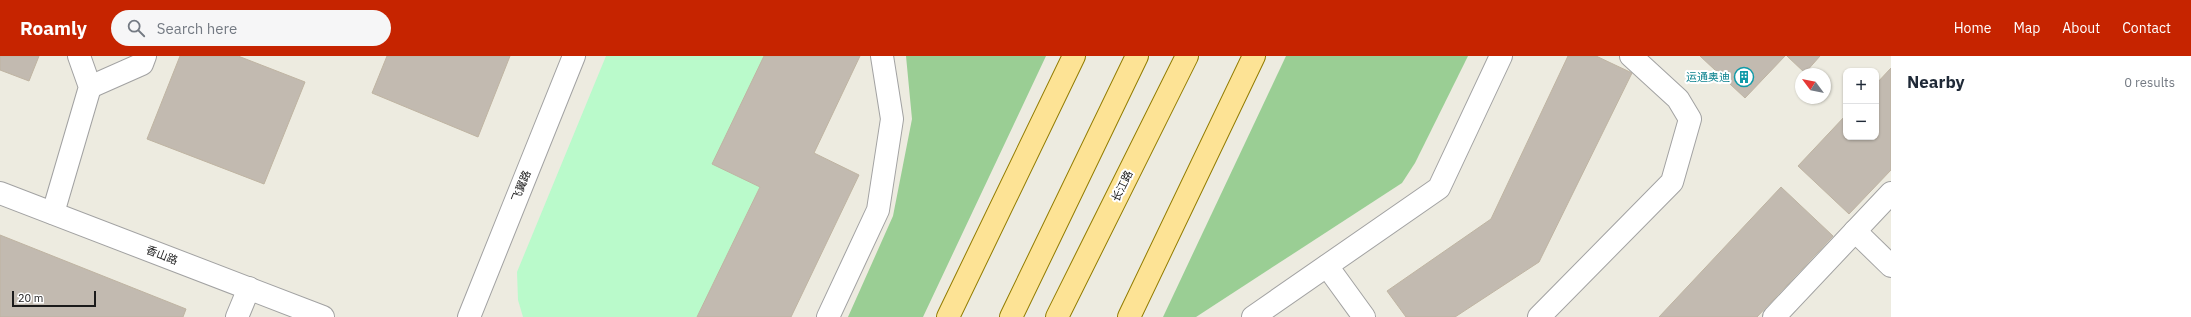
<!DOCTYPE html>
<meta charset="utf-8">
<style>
:root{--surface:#fff;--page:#f6f6f7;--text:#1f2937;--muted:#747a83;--line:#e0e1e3;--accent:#c62400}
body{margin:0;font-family:"IBM Plex Sans","Noto Sans SC",sans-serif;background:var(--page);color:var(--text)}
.controls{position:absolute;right:12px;top:12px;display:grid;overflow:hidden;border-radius:8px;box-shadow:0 1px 3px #0004}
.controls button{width:36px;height:36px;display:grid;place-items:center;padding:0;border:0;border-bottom:1px solid var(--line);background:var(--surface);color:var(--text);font:20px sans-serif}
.compass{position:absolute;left:1795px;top:12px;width:36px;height:36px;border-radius:50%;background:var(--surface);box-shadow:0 1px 3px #0004;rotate:302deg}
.scale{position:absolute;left:12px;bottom:10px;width:84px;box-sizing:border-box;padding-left:4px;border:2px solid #1b1b1b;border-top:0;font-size:11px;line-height:14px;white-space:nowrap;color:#1b1b1b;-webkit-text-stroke:3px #fff;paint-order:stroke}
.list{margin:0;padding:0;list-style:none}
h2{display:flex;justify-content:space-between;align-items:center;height:52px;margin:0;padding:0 16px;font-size:17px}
h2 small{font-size:13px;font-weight:400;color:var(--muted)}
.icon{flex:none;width:22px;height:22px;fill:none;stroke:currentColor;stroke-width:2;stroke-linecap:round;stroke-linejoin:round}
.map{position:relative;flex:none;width:1891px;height:261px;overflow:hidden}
header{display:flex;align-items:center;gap:24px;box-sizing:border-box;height:56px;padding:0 20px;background:var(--accent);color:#fff}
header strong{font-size:19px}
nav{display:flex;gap:22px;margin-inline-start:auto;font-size:14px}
.search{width:280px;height:36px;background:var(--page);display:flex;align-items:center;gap:10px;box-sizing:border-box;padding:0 14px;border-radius:22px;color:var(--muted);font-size:15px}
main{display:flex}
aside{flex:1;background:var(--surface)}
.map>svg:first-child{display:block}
.forest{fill:#9ace94}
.park{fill:#bafacb}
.building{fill:#c2bab0;stroke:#bfb4a2}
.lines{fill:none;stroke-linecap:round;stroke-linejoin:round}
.minor-casing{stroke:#a2a2a2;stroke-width:24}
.major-casing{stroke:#927c00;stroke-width:24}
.minor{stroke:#fff;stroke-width:22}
.major{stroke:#fde395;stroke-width:22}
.labels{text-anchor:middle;stroke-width:4;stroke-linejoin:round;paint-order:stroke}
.culture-label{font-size:11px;fill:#0d838f;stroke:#fff;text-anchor:end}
.street-label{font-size:11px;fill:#1b1b1b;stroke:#fff}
</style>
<header>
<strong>Roamly</strong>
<div class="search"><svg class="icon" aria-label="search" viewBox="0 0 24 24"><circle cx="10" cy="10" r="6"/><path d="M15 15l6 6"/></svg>Search here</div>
<nav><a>Home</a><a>Map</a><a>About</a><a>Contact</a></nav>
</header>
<main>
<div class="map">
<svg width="1891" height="261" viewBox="0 0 1891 261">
<rect width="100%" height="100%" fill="#edebe0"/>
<g class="forest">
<path d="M906,0H1046L923,261H848L893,160L912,63Z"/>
<path d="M1286,0H1468L1415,107L1402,127L1196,261H1163Z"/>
</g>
<path class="park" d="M606,0H764L760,131L697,261H523L518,244L517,216Z"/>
<g class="building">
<path d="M0,0H39L29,25L0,14Z"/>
<path d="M180,0H238L305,26L264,128L147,83Z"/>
<path d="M387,0H510L478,81L372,37Z"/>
<path d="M764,0H860L814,97L859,119L791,261H697L760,131L712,108Z"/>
<path d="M1568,0H1596L1632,17L1539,206L1455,261H1406L1387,235L1491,163Z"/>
<path d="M1700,0H1785L1745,42Z"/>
<path d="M1787,0H1820L1805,17Z"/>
<path d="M1891,12V114L1849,158L1798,110L1846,59V81H1876V28Z"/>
<path d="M1781,131L1833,180L1757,261H1659Z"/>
<path d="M0,179L186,253L183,261H0Z"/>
</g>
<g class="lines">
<g class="minor-casing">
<g id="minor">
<path d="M90,31L142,8L145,0"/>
<path d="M0,137L323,261"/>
<path d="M53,157L90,31L79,0"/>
<path d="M1855,175L1891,210"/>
<path d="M1327,210L1364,261"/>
<path d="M237,261L249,232"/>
<path d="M469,261L574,0"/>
<path d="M828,261L878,154L892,63L882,0"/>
<path d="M1253,261L1439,132L1501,0"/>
<path d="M1539,261L1672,126L1690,63L1678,43L1631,0"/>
<path d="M1774,261L1891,137"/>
</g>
</g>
<g class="major-casing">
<g id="major">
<path d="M948,261L1074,0"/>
<path d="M1011,261L1137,0"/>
<path d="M1057,261L1187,0"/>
<path d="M1129,261L1254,0"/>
</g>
</g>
<use href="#minor" class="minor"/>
<use href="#major" class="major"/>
</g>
<defs>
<g id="building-ring" transform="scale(1)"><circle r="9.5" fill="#fff" stroke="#0f9aa8" stroke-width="1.5"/><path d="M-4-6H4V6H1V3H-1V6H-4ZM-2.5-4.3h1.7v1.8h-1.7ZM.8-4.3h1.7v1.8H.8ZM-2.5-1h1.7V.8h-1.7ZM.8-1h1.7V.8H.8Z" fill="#0f9aa8"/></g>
</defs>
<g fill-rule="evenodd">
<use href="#building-ring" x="1744" y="21"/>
</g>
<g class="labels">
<g class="culture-label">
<text x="1730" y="25">运通奥迪</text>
</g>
<g class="street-label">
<text transform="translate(521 130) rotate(-68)" y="4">飞翼路</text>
<text transform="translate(1122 130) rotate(-64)" y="4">长江路</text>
<text transform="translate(162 199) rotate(21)" y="4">香山路</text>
</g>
</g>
</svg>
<div class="controls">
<button>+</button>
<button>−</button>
</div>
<svg class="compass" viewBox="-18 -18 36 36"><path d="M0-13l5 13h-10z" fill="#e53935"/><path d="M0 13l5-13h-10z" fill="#747a83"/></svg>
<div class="scale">20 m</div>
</div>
<aside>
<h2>Nearby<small>0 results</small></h2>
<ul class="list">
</ul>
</aside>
</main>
